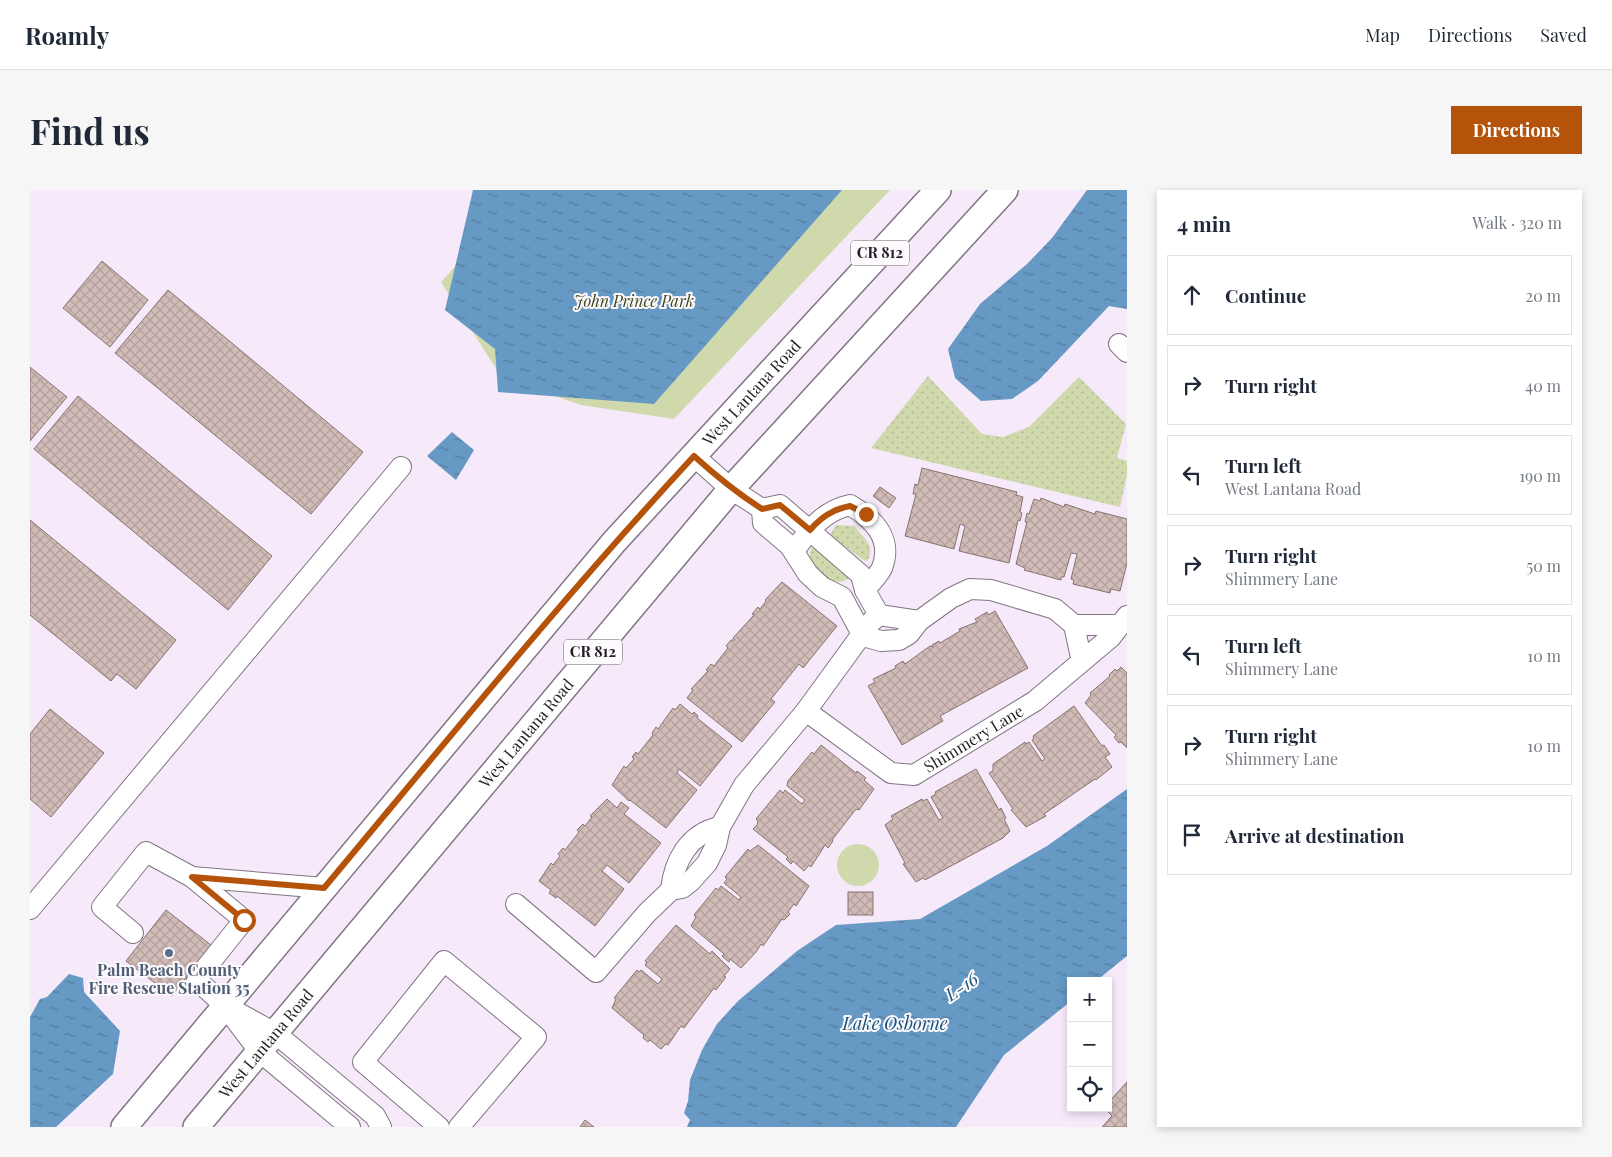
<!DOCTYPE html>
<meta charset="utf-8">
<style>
:root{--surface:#fff;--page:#f6f6f7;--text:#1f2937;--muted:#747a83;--line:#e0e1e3;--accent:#b45309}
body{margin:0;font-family:"Playfair Display",serif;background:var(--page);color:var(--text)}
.controls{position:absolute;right:15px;bottom:15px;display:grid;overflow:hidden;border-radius:0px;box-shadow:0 2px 8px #0003}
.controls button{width:45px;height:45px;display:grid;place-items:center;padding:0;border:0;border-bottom:1px solid var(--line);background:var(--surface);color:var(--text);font:25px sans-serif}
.stop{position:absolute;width:15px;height:15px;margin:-11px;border:4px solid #b45309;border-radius:50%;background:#fff}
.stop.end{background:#b45309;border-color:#fff;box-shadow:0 1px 5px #0008}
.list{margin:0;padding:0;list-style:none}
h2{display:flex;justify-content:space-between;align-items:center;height:65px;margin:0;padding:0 20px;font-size:21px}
h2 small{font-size:16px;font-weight:400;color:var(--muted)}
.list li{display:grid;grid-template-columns:32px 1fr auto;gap:15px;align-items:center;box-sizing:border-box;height:80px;margin:0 10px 10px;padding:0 10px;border:1px solid var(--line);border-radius:0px}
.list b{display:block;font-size:19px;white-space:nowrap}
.list p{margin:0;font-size:16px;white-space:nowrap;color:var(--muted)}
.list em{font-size:16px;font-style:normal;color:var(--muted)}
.icon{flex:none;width:28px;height:28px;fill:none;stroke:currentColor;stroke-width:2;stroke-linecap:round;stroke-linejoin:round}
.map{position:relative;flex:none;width:1097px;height:937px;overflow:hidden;border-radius:0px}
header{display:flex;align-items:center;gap:30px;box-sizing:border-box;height:70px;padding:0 25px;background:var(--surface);border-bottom:1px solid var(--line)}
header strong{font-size:24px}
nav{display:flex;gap:28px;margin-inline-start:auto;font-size:18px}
.intro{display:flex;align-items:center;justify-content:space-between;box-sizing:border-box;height:120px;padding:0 30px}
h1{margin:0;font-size:35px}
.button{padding:12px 22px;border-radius:0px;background:var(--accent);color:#fff;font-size:18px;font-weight:700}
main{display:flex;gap:30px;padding:0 30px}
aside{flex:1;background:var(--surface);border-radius:0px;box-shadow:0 2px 8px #0003}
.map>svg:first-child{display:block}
.grass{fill:url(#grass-dots)}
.park{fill:#cfd9ac}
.water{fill:url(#water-ripples)}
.building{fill:url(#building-cross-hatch);stroke:#877370}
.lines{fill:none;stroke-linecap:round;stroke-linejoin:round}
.minor-casing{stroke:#807583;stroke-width:22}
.major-casing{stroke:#807583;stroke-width:28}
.minor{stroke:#fff;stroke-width:20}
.major{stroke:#fff;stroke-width:25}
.route{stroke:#b45309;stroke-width:6}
.service-dot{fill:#5c6f8a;stroke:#fdfafe;stroke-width:2}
.labels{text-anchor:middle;stroke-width:4;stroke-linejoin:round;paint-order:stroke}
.shield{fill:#fdfafe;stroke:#646065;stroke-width:1}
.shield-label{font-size:15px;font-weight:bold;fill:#231e24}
.park-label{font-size:16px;font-style:italic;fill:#3e4518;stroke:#fdfafe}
.street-label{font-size:16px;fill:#231e24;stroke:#fdfafe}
.service-label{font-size:16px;font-weight:bold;fill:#4e5e75;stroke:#fdfafe}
.water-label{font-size:18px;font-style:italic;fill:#18537c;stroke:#fdfafe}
</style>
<header>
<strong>Roamly</strong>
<nav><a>Map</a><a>Directions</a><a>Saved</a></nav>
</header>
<div class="intro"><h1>Find us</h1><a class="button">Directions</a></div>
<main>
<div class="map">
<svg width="1097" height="937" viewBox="0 0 1097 937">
<defs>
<pattern id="grass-dots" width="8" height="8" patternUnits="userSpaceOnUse" patternTransform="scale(1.25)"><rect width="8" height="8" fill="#cfd9ac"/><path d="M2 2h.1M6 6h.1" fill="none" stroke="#b1ba94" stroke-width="1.8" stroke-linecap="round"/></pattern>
<pattern id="water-ripples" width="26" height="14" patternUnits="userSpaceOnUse" patternTransform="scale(1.25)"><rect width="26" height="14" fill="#6699c3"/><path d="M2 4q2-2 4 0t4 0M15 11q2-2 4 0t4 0" fill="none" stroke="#547c9e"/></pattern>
<pattern id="building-cross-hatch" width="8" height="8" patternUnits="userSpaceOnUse" patternTransform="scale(1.25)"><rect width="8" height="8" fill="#d1bbb7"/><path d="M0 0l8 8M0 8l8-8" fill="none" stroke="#b3a09d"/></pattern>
</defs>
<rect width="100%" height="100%" fill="#f6e9fa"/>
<g class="grass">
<path d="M898,186L952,244L973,247L999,237L1049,187L1096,234L1087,268L1097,271V285L1090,317L841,258Z"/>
<path d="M806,335L825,336C832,348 844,352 839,368L836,371L832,369L800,345Z"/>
<path d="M785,356L821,387C803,400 791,384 779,371L781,359Z"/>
</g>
<g class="park">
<path d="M494,0H860L644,229L551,215L472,188L411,92Z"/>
<circle cx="828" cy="675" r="21"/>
</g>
<g class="water">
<path d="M443,0H812L624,214L468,202L465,159L415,120Z"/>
<path d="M1057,0H1097V119L1079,116L1008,191L982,209L951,211L925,188L918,159L950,114L997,74L1022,48Z"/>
<path d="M422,242L444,260L426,290L397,266Z"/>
<path d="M1097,599V766L1066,791H1041V811L974,865L926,937H657L660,930L654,923L658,911L660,890L672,860L687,834L708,811L767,761L806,735L890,729L1017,656Z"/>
<path d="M39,784L53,788L54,802L90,841L83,884L26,937H0V827L10,809L17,807Z"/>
</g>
<g class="building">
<path d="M72,71L118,110L80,157L33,118Z"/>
<path d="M138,100L333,262L281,324L85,163Z"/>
<path d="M0,177L37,207L0,251Z"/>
<path d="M48,206L242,366L198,420L4,259Z"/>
<path d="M892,278L987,302L986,305L993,307L990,322L992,323L990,331L988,330L979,373L929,361L935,336L930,334L924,359L875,346L886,304H883L885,294L888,295Z"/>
<path d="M850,297L866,308L859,318L843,306Z"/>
<path d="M1011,308L1034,317L1035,314L1065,324L1066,321L1097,329V373L1090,401L1081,399L1080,403L1043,394L1044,390L1041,389L1047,364L1041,363L1034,387H1031V390L994,380L995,378L986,374L997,332H995L997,323L999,324L1004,309L1010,311Z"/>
<path d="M0,330L146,450L106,499L87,484L81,491L0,425Z"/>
<path d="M752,392L807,436L773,478L769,474L741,509L745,512L712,552L657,508L663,500L661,499L678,481L676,480L681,474L684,476L698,458L696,456L701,450H705L703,448L724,425L722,424L728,417L730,419L736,411L735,410Z"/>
<path d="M965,421L998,478L910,526L913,531L872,555L838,496L845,492L843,489L866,478L865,476L873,471L875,474L900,456L903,457L902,455L909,451L910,453L930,441L929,439L947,432L945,429L957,422L958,425Z"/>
<path d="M1091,477L1097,483V558L1091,552L1089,553L1084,547L1086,545L1055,513L1061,505L1060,503L1080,486L1079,485L1085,479L1087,481Z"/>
<path d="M650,514L662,524L664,522L668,526L667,528L702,556L670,596L649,579L647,583L667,600L636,638L600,610L599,611L582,595L594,576L596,578L604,569L602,567L606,562L608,564L623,545L622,543L626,537L628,539L643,518L645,520Z"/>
<path d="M1044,516L1072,556L1074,555L1080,564L1075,567L1082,577L1066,590L1065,589L1014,624L1016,626L996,637L981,620L983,619L959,583L963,581V574L995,552L996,554L999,552L1012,571L1015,569L1002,550L1004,549L1003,546Z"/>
<path d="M20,519L74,563L21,627L0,609V544Z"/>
<path d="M791,555L826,583L827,581L836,588L834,590L844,599L829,620L826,619L802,650L803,651L798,658L795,655L781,677L779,675L774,681L763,671L761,674L756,669L758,667L723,639L727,635L728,631L726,629L750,600L753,603L755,600L772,614L775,610L757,596L758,591L782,562L784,564Z"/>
<path d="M946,579L969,620L971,618L976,628L974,629L980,641L973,648L895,690L893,688L886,692L873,674L875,673L855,635L863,629L861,626L892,609L893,611L897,609L909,630L913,628L901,607L906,604L905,602Z"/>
<path d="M577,609L587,618L591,612L599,618L594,624L631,653L599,693L577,675L572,681L594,699L565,736L527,706L526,708L519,703L521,700L509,691L521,673L523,675L530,666L528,664L533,658L535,660L549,642L547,640L553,634L555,636L562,627L560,626Z"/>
<path d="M728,655L779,696L766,716L764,714L758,722L760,724L754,730L752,729L733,756L731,754L726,762L711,778L700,769L699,772L692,766L694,764L661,736L666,727L664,725L686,698L688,700L691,696L709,710L711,707L694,693L697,689L695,687L718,659L720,661Z"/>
<rect x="818" y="702" width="25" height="23"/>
<path d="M136,720L181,755L142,806L96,771Z"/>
<path d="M646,735L680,764L682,761L700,779L694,786L696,787L686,800L684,798L654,838L651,836L638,855L636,854L631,859L620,850L618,852L613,848L614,845L582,818L586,809L584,808L607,780L609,782L611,780L628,794L632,789L615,775L617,772L615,771Z"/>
<path d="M1097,892V937H1072L1082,926L1074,918H1078V913Z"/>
<path d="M555,930L564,937H550Z"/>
</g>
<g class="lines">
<g class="minor-casing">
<g id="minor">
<path d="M1089,154L1097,162"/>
<path d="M664,266L701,299L732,319L750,315L831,385L835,400L849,425L889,431"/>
<path d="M732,319L733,333L760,356L778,384L792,397L812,407L833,446"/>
<path d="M764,361C779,340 793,321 820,315C844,329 863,349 852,378C848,386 840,393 835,400"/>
<path d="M1044,435H1089"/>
<path d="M833,446L851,451L869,450L879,444L889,431L921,408L940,399L961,400L1025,419L1044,435L1050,463L1054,469"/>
<path id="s1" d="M776,521L861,583L884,585L1005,511L1081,447L1097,426"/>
<path d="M162,687L214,730L175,779"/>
<path d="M641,700C644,671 659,643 690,637"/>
<path d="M486,714L566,782L617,723L641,700L652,698L661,691L677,673L686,655L690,637L714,595L776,521L840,433L849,425"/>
<path d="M0,719L371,277"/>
<path d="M103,743L72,717L116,662L162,687L294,698"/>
<path d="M167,790L195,816L229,861L320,937"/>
<path d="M201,819L245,843L345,926L351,937"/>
<path d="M409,937L333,872L414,771L506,847L429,937"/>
</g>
</g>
<g class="major-casing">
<g id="major">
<path id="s2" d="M94,937L584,352L908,0"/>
<path id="s3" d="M166,937L701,299L975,0"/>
</g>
</g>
<use href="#minor" class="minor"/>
<use href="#major" class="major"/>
</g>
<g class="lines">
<path class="route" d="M214,730L162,687L294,698C416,552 535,405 664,266C686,286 707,303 732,319L750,315L780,340C791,327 803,319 820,316L836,324"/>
</g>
<circle class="service-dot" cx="139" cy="763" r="5"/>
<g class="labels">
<g class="shield">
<rect x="821" y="50.5" width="58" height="25" rx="4"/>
<rect x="534" y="449.5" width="58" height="25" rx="4"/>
</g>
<g class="shield-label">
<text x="850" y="68">CR 812</text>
<text x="563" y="467">CR 812</text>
</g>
<g class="park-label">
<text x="604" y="117">John Prince Park</text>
</g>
<g class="street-label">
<text dy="6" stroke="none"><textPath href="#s2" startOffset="966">West Lantana Road</textPath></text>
<text dy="6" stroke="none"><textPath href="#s3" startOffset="514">West Lantana Road</textPath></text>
<text dy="6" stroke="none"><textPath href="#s1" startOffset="198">Shimmery Lane</textPath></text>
<text dy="6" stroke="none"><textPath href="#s3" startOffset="109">West Lantana Road</textPath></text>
</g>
<g class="service-label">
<text x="139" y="786">Palm Beach County<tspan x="139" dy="18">Fire Rescue Station 35</tspan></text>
</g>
<g class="water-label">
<text transform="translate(932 797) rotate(-34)" y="6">L-16</text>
<text x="865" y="840">Lake Osborne</text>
</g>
</g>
</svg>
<div class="controls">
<button>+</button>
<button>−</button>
<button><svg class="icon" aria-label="locate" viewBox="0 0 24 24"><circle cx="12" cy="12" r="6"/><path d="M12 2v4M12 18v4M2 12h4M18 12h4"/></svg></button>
</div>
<div class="stop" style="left:214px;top:730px"></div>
<div class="stop end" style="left:836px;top:324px"></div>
</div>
<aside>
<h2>4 min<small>Walk · 320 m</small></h2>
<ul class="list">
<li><svg class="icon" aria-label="ahead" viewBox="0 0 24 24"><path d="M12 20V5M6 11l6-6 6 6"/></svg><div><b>Continue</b></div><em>20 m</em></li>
<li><svg class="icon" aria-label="right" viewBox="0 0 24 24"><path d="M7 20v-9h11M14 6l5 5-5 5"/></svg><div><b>Turn right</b></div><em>40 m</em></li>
<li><svg class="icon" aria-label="left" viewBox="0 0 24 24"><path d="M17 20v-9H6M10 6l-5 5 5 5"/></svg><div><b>Turn left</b><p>West Lantana Road</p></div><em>190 m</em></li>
<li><svg class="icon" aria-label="right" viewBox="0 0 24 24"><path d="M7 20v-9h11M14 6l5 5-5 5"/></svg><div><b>Turn right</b><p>Shimmery Lane</p></div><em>50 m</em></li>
<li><svg class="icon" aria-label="left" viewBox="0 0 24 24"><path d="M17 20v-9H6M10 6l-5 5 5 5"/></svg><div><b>Turn left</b><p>Shimmery Lane</p></div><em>10 m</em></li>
<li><svg class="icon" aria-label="right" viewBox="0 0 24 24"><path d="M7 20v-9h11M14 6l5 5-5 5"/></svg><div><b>Turn right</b><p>Shimmery Lane</p></div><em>10 m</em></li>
<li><svg class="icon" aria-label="arrive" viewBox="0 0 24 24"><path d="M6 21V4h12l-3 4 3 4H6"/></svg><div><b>Arrive at destination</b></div></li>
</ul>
</aside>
</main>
